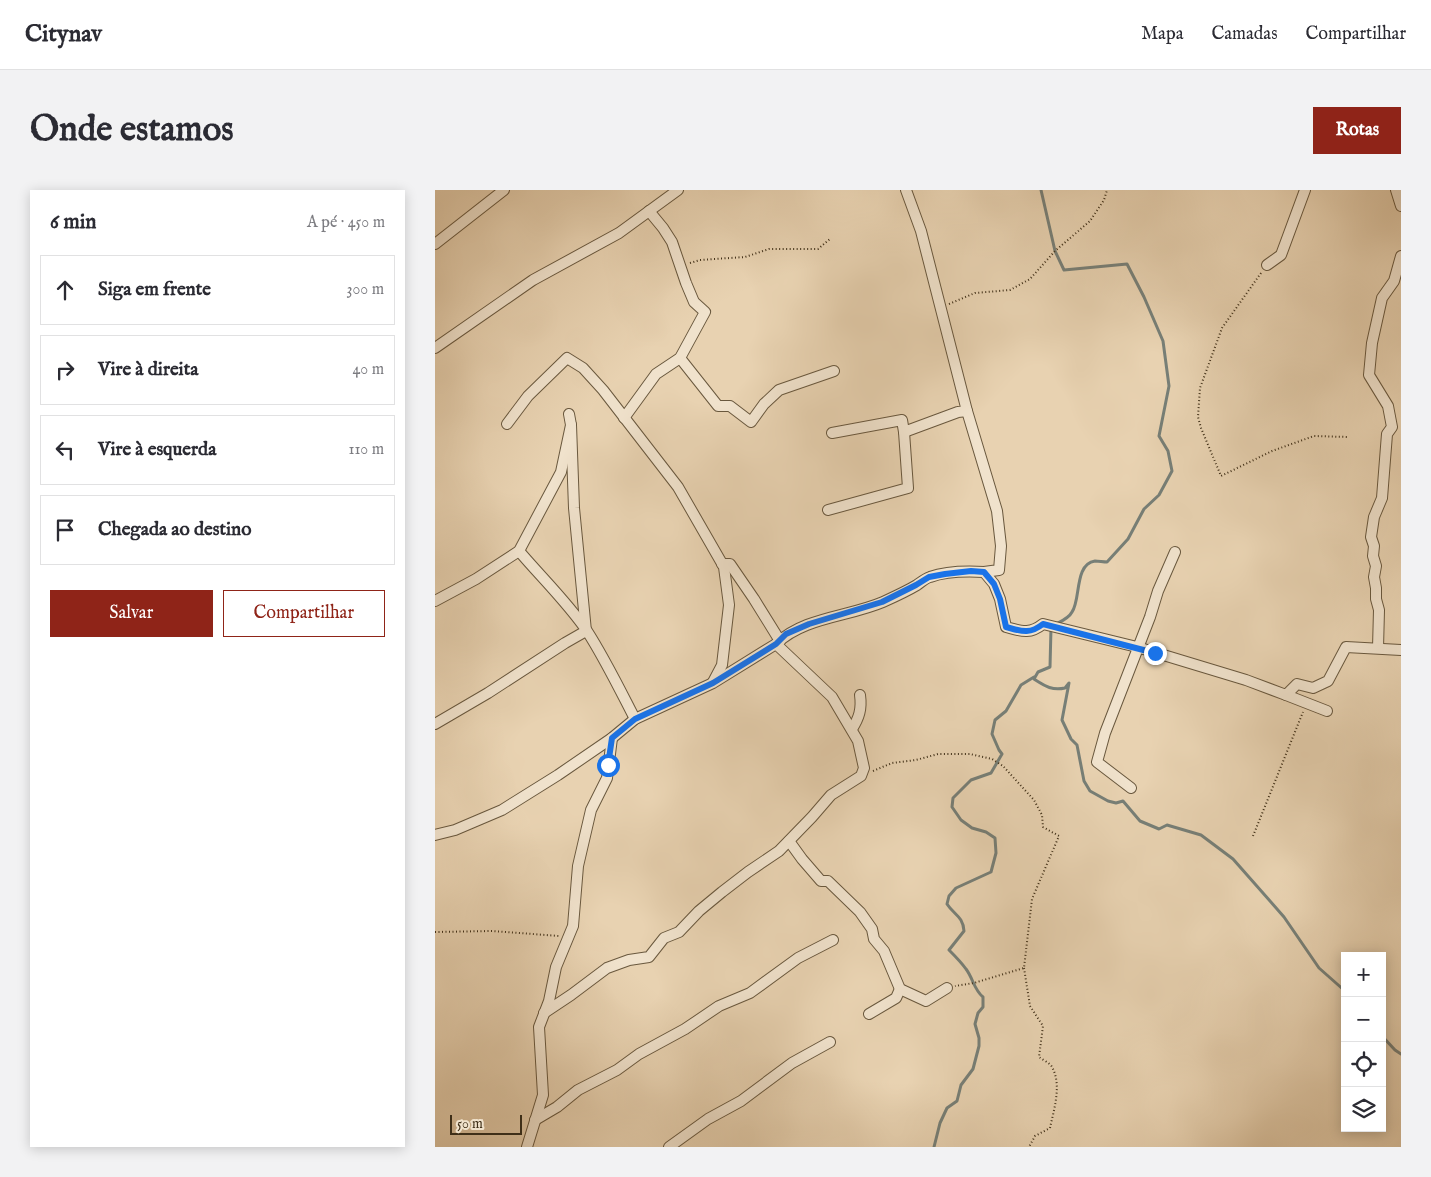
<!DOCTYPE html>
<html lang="pt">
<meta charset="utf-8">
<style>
:root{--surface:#fff;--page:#f2f2f3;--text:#2b2b33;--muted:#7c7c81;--line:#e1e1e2;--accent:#8f2418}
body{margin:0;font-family:"IM FELL English",serif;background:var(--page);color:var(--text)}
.controls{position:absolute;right:15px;bottom:15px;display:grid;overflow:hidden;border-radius:0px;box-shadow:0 2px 12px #0003}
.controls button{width:45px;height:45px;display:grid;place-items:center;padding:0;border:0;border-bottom:1px solid var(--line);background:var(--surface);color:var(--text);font:25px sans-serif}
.scale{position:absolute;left:15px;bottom:12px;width:72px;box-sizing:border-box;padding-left:5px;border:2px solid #3f2f18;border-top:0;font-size:14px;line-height:18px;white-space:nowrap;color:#3f2f18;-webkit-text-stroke:4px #f0e2cc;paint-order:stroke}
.stop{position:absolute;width:15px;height:15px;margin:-11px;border:4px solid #1a73e8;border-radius:50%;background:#fff}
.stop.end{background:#1a73e8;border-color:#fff;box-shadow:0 1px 5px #0008}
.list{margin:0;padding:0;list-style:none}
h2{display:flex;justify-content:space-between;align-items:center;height:65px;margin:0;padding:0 20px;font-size:21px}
h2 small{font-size:16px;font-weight:400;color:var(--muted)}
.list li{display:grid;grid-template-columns:32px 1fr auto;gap:15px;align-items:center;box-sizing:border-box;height:70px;margin:0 10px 10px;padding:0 10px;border:1px solid var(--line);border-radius:0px}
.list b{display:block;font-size:19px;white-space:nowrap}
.list em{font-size:16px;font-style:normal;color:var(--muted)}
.actions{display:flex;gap:10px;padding:15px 20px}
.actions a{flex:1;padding:11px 0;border:1px solid var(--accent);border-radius:0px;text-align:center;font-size:18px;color:var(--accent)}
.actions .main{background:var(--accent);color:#fff}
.icon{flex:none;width:28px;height:28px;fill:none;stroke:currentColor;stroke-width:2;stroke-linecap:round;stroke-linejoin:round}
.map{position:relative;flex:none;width:966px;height:957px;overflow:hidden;border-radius:0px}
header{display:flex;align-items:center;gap:30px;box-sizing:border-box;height:70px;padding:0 25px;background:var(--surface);border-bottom:1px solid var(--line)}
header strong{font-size:24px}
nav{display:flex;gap:28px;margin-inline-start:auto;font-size:18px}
.intro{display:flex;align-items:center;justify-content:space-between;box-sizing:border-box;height:120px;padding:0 30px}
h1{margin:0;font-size:35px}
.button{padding:12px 22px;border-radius:0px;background:var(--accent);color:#fff;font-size:18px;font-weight:700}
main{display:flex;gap:30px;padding:0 30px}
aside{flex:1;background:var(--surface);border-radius:0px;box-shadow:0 2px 12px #0003}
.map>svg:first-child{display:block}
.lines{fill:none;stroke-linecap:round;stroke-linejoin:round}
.stream{stroke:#777f77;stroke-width:3}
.street-casing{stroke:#69583e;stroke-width:12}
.path{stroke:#3f2f18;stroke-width:2;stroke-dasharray:1 2.5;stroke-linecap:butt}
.street{stroke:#f0e2cc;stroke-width:10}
.route{stroke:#1a73e8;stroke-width:6}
</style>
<header>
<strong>Citynav</strong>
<nav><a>Mapa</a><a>Camadas</a><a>Compartilhar</a></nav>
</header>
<div class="intro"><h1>Onde estamos</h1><a class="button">Rotas</a></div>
<main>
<aside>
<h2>6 min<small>A pé · 450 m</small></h2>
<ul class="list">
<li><svg class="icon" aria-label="ahead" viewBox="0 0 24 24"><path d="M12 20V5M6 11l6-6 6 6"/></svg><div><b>Siga em frente</b></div><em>300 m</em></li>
<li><svg class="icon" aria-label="right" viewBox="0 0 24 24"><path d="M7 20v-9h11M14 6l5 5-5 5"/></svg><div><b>Vire à direita</b></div><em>40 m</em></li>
<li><svg class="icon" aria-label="left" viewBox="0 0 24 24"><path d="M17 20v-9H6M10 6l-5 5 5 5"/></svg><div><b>Vire à esquerda</b></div><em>110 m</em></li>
<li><svg class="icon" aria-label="arrive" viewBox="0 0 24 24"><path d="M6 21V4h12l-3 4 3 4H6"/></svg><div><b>Chegada ao destino</b></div></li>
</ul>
<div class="actions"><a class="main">Salvar</a><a>Compartilhar</a></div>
</aside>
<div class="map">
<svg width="966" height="957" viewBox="0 0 966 957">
<rect width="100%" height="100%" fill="#e8d2b1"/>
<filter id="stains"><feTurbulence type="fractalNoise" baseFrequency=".004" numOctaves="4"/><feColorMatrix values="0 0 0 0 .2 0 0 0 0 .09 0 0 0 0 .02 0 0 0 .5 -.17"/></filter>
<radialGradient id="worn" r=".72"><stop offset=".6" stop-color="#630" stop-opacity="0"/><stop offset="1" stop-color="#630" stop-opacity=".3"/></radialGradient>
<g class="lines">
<g class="stream">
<path d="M606,0L620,61L629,80L692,74L709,107L728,151L734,196L724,246L733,261L737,281L724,305L709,319L693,349L672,372C668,372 664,371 660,371C639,374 646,410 637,422C634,428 627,431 621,434"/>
<path d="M616,438L615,477L603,482L599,489C610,496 617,501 630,498L634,493L627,530L636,549L642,555L649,591L655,601L673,611L681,613L688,611L705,631L724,639L732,635L766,645L798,669L849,727L884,778L910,801"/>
<path d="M947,846L960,860L966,864"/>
<path d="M499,957L505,933L512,918L522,911L526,895L538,879L544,856V848L540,834L543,823L548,817V807C539,800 538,788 531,779C526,772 520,766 514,760L529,741C528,726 519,725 512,714L514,706L521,698L556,682L561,663L560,648L551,642L537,638L526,630L517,617L518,608L536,590L556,583L567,564L564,560L557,544L560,530L571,521L586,495L599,487"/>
</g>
<g class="street-casing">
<g id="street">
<path d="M961,0L966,16"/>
<path d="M0,54L69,0"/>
<path d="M832,75L846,65L870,0"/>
<path d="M0,158L98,90L184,43L243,0"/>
<path d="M245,168L283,216H295L316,232L329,214L344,200L399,181"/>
<path d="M532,221L562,321L566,356L564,380L549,382"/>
<path d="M189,228L221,184L245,168L270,122L259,112L251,93L237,52L228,38L214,21"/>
<path d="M72,234L93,206L132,168L148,178L168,200L243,297L289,377L294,415L287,475L278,492"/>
<path d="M397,243L467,230L469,242L523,222L532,221L486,41L471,0"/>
<path d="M393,320L473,298L469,242"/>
<path d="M84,361C106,387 133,413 152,441C170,469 185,500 200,529"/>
<path d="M287,374H295L319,409L345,451"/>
<path d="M0,411L41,389L84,361L126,282L136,235L134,224"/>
<path d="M341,454C369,427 413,427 448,412C459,407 472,401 482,395C486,392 491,388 495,387C512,381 532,381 549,382L559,394L565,409L571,437C586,441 594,445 608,434L702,457L811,490L851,505L862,494L878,498L893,491L911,457L966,460"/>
<path d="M943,458L944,420L941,409V398L939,387L941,376L938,366L939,356L936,347L939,327L947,308L952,244L957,237L953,216L934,185L937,153L947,108L959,91L966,66"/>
<path d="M851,505L892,521"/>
<path d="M0,534L53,503L130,453L151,441L139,318L136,235"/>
<path d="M417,539C424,528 427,519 425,505"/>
<path d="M696,598L662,572L670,543L715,427L723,401L740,362"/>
<path d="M0,645L20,640L67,620L123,585L177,548L200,529L278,493L341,454L397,507L423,551L429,578L426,586L396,605L377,627L344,661L313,682L287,702L264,721L244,742L229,748L214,767L194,770L172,778L136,805L109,823"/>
<path d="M354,651L367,669L386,691H393L425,722L437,739L439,749L449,761L465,799L491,811L512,798"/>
<path d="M434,824L461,808L465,799"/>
<path d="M100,930L122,917L143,900L182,880L204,864L250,839L284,816L315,803L363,768L398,750"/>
<path d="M92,957L108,905L104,837L114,811L121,777L138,736L143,676L156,620L172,588L177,548"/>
<path d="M234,957L273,929L306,911L357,873L395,852"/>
</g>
</g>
<g class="path">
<path d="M255,73L265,70L310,67L334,59H383L395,49"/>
<path d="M826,83L787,138L765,198L763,227L766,238L786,286L837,261L879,246L913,247"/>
<path d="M514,114L540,103L575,100L595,89L620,61L655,31L669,10L672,0"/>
<path d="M438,581L457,573L481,570L503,564H535L557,569L568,576L599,610L607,625L608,637L624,646L597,709L589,778L539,793L520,796"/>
<path d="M818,646L868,522"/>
<path d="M0,742L57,741L124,746"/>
<path d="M589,778L595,816L608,836L604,867C608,870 615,873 617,877C627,895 619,919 615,938L600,946L594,957"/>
</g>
<use href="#street" class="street"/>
</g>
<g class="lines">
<path class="route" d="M173,575L177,548L200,529L278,493L341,454L351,444L374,434L447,412L481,395L494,387L510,384L536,381L549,382L559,394L565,409L571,437C586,441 594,445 608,434L720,463"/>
</g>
<rect width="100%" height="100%" filter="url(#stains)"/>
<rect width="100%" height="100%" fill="url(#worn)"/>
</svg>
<div class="controls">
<button>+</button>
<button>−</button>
<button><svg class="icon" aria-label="locate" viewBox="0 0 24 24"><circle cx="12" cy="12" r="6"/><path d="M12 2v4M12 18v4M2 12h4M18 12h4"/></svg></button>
<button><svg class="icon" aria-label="layers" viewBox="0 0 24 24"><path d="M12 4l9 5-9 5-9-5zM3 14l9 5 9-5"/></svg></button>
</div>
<div class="scale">50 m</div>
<div class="stop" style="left:173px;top:575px"></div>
<div class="stop end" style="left:720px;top:463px"></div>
</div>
</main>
